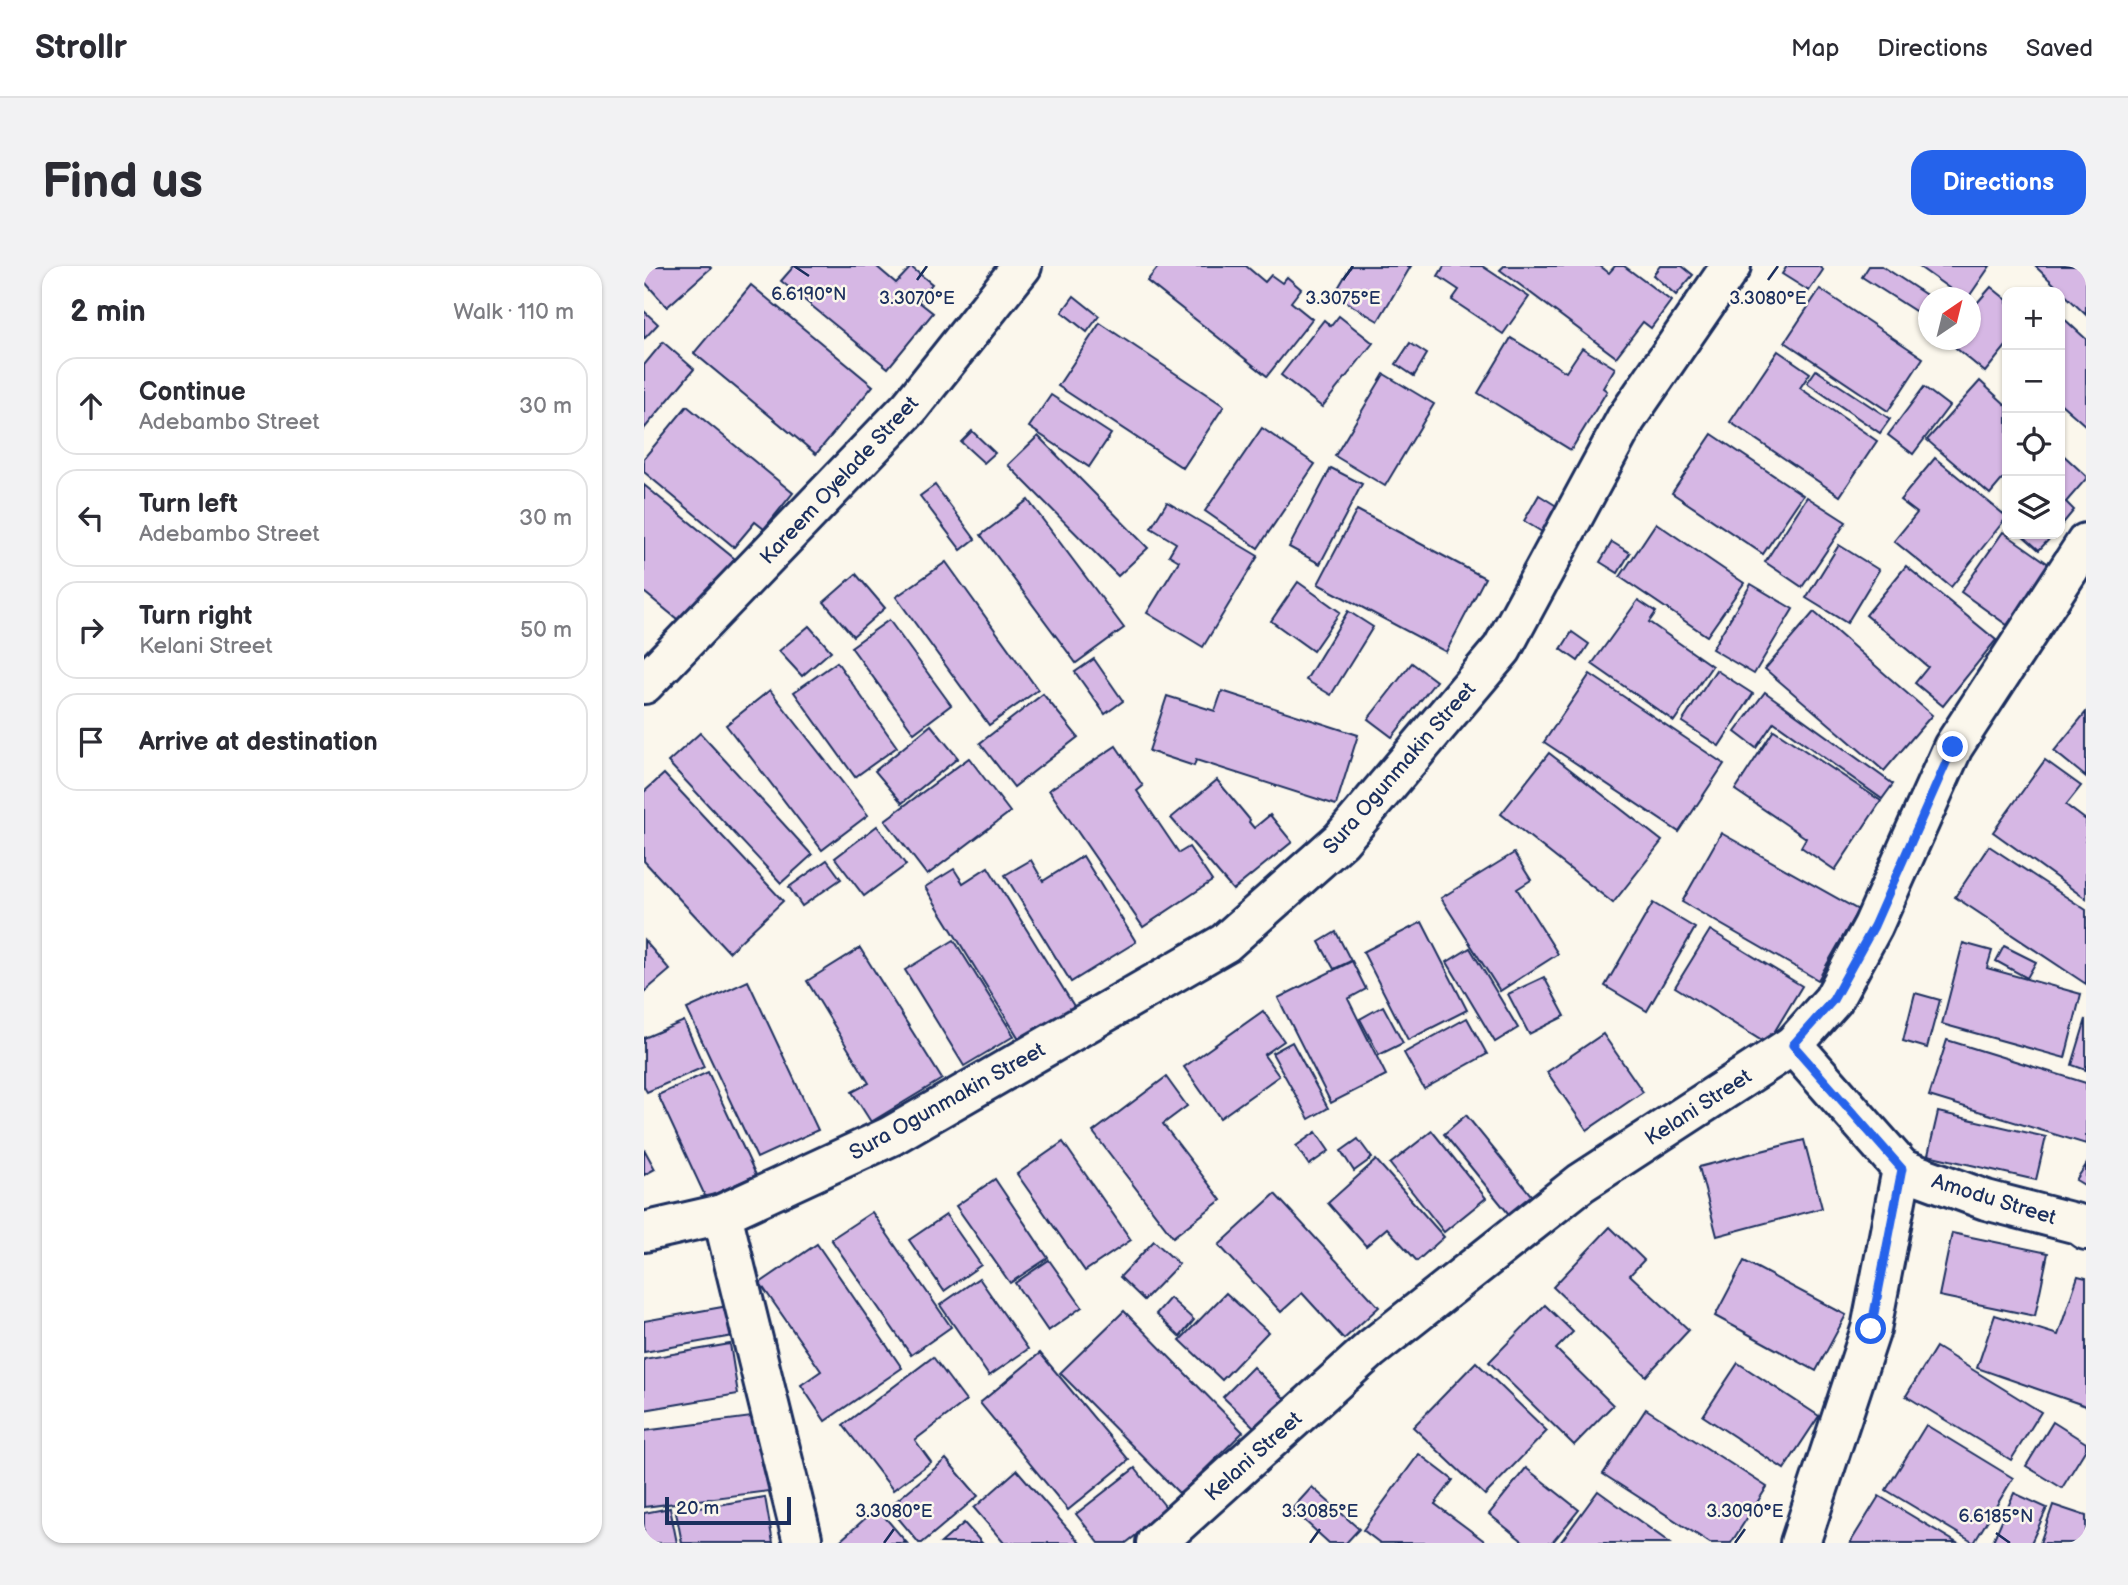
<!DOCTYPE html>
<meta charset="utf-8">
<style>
:root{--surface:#fff;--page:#f2f2f3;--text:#2b2b33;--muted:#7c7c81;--line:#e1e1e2;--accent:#2563eb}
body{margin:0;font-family:"Balsamiq Sans",sans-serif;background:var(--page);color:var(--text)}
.controls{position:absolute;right:21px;top:21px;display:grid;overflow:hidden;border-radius:14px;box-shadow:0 2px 5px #0004}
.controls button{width:63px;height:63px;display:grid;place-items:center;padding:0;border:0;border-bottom:2px solid var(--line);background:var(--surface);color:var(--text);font:35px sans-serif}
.compass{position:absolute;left:1274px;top:21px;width:63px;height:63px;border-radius:50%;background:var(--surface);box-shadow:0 2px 5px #0004;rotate:35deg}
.scale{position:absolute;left:21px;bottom:18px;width:126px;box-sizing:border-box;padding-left:7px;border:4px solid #1b2f5e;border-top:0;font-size:19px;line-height:24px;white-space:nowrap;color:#1b2f5e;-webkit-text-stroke:5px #fbf7ec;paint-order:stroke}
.stop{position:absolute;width:21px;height:21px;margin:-16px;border:5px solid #2563eb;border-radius:50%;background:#fff}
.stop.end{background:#2563eb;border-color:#fff;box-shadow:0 2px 7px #0008}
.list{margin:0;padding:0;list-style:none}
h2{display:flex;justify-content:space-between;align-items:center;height:91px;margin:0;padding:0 28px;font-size:30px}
h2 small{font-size:23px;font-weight:400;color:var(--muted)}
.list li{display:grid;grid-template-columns:46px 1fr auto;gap:21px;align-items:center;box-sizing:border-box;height:98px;margin:0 14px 14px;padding:0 14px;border:2px solid var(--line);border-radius:21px}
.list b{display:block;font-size:26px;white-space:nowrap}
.list p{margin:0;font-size:23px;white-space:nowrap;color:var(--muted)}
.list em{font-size:23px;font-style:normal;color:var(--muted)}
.icon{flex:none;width:38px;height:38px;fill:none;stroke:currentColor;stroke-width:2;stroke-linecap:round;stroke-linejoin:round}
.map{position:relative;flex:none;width:1442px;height:1277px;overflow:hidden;border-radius:21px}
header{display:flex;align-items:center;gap:42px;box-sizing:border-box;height:98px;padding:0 35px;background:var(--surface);border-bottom:2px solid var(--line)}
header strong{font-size:33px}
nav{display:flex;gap:38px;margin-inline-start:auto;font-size:24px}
.intro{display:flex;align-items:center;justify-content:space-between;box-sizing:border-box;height:168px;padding:0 42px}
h1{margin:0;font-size:49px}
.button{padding:18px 32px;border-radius:21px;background:var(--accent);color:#fff;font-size:24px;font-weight:700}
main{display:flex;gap:42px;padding:0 42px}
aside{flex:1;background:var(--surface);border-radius:21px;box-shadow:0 2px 5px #0004}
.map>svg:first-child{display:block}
.building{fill:#d6b7e4;stroke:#1b2f5e;stroke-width:2}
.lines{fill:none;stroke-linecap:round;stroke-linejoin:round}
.minor-casing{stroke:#1b2f5e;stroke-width:44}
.minor{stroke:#fbf7ec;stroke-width:38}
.route{stroke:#2563eb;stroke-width:9}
.ticks{fill:none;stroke:#1b2f5e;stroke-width:2.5}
.labels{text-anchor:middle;stroke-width:5;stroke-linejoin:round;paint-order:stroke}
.street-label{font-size:21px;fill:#1b2f5e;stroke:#fbf7ec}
.ticks-label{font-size:18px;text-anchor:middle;fill:#1b2f5e;stroke:#fbf7ec;stroke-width:5;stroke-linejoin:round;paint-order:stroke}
</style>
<header>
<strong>Strollr</strong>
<nav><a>Map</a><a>Directions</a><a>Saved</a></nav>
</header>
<div class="intro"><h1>Find us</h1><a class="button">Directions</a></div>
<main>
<aside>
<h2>2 min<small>Walk · 110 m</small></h2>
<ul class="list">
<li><svg class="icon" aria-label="ahead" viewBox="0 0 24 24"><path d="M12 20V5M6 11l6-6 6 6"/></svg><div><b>Continue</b><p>Adebambo Street</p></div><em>30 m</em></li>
<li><svg class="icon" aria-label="left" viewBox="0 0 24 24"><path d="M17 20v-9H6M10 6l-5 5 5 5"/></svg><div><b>Turn left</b><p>Adebambo Street</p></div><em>30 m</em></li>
<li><svg class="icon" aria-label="right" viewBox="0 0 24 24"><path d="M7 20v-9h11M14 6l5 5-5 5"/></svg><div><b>Turn right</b><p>Kelani Street</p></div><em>50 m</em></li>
<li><svg class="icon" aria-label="arrive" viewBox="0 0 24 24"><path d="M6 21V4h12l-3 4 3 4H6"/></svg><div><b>Arrive at destination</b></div></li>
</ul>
</aside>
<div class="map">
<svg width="1442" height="1277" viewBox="0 0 1442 1277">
<rect width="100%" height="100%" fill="#fbf7ec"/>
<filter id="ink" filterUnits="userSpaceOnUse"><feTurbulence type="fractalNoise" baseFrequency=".0143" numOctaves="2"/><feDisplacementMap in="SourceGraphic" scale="14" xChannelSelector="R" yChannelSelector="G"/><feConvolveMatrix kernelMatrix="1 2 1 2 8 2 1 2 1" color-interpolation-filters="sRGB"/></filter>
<g filter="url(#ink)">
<g class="building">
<path d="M0,0H65L67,2L23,41L0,15Z"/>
<path d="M150,0H232L252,17L267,1L288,18L274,35L289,47L244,102L137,15Z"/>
<path d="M515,0H602L621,16L627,9L638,17L643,11L657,23L647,36L668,53L623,110L503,15Z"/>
<path d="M707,0H767L734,55L690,29Z"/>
<path d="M800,0H838L885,31L859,68L808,34L815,24L794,10Z"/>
<path d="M860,0H956L965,7L971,0H980L1027,35L1007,62L999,56L972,91L856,4Z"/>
<path d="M1016,0H1038L1049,9L1032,29L1009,9Z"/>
<path d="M1143,0H1174L1179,4L1165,25L1138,8Z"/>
<path d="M1225,0H1238L1287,32H1284V41L1279,50L1218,11Z"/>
<path d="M1274,0H1346L1324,32H1319Z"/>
<path d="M1391,0H1442V49Z"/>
<path d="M107,19L229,120L172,188L50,87Z"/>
<path d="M1347,21L1363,34V79L1341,106L1302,74H1326V45Z"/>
<path d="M1176,23L1279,92L1244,145L1141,76Z"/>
<path d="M430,30L455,50L443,66L418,46Z"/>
<path d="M0,45L14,58L0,73Z"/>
<path d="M1416,49L1442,73V160L1416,137Z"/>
<path d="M695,50L729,77L678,141L637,109L680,54L687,60Z"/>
<path d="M456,57L580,140L539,202L414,120Z"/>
<path d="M867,72L922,106L938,82L971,102L959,122L963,125L927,184L834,127Z"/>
<path d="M19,76L50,103L0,163V99Z"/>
<path d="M766,77L783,88L770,110L752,98Z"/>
<path d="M1134,85L1166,107L1156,122L1233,175L1196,230L1086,156Z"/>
<path d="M1172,104L1246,153L1236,167L1163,117Z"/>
<path d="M740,108L790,138L741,220L691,190Z"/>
<path d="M1336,115L1363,140V208L1346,228L1283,174Z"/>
<path d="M1280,121L1305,140L1269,188L1244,169Z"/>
<path d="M407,129L467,168L445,201L385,161Z"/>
<path d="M43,140L149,227L120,263L111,256L90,281L0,206V192Z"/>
<path d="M618,162L671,198L614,282L561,245Z"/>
<path d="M328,165L351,187L340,197L317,176Z"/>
<path d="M1068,168L1159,229L1119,288L1028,227Z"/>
<path d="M394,170L504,282L474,310L364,199Z"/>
<path d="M1416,186L1442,210V213L1422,236L1430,244L1416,261Z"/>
<path d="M1291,192L1363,251L1307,321L1250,275L1273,247L1256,234Z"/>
<path d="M687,202L718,218L676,298L645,281Z"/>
<path d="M0,219L91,293L38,357L0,326Z"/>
<path d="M291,219L331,273L317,284L276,230Z"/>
<path d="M895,229L919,244L903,269L880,255Z"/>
<path d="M1163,231L1202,256L1158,321L1121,296Z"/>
<path d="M384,234L480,362L432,397L337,269Z"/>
<path d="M523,236L614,290L559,381L503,347L535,295L525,289L532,277L507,262Z"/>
<path d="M713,244L841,312L802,386L674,318Z"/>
<path d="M1012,257L1100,317L1063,370L976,311Z"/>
<path d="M1359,266L1406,299L1363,359L1317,326Z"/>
<path d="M1377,268H1410L1395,284Z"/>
<path d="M968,276L986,287L974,307L956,296Z"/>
<path d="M1195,279L1235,304L1203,357L1162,332Z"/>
<path d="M302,296L394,424L345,459L252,331Z"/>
<path d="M1262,300L1352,374L1299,440L1271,417L1284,401L1222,349Z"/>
<path d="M212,308L241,342L209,370L180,336Z"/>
<path d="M654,316L696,346L669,385L627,355Z"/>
<path d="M1107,318L1149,343L1110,408L1068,383Z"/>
<path d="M994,334L1012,346L1005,356L1068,400L1030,455L948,398Z"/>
<path d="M704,345L729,361L687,429L662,414Z"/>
<path d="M1170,346L1288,449L1240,505L1121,403Z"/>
<path d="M245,354L307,439L270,467L207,381Z"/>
<path d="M165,360L187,385L158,410L135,385Z"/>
<path d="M928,366L945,378L934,395L917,383Z"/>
<path d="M450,393L479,435L461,448L431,406Z"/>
<path d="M193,396L253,481L211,511L150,426Z"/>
<path d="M768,397L792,415L748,471L724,453Z"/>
<path d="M1072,404L1109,428L1075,480L1038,456Z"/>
<path d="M946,408L1080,498L1035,566L900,476Z"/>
<path d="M126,424L224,549L178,584L82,459Z"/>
<path d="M578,425L714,469L692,539L552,494L550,500L505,485L523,430L571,445Z"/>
<path d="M1121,426L1249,518L1238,533L1130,456L1112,482L1091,466Z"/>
<path d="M399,428L434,471L370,521L336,477Z"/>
<path d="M1442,446V511L1410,485Z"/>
<path d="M287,459L314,492L258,537L231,505Z"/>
<path d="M1130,464L1237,535L1191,604L1157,581L1162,572L1091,524Z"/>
<path d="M56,467L168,589L137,617L24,496Z"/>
<path d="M472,480L499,520L493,525L535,587L545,581L568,615L499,661L405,524Z"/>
<path d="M905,487L1018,575L969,637L857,548Z"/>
<path d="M325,492L366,546L283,609L241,554Z"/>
<path d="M1401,494L1437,520L1422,539L1442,554V633L1349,566Z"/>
<path d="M20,508L139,635L85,686L0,595V526Z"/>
<path d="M573,514L606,554L605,556L610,562L626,549L648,576L589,624L527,552Z"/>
<path d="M233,560L262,599L220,630L191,592Z"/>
<path d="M1077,567L1214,644L1174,714L1038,636Z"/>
<path d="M1345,580L1442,644V718L1311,631Z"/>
<path d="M870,587L887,614L873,623L914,688L856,725L797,632Z"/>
<path d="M439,590L492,676L427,716L361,609L387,594L399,615Z"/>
<path d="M183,594L197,613L158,640L145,621Z"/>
<path d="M344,601L433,745L379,779L281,621L310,603L319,617Z"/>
<path d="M1009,637L1051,662L1003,745L961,720Z"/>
<path d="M778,656L823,744L764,774L719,686Z"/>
<path d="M1066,664L1158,720L1123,778L1031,721Z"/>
<path d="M692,666L707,695L690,703L675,676Z"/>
<path d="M0,674L26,704L0,726Z"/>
<path d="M310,674L370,770L320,800L261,704Z"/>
<path d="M1319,677L1348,685L1343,702L1437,728L1421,792L1298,758Z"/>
<path d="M1360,680L1392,696L1383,712L1352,695Z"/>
<path d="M216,682L298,813L227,856L208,826L225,817L163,715Z"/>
<path d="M826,682L874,762L851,776L803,696Z"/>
<path d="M708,695L722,723L704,733L742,809L687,837L634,732Z"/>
<path d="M900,711L921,750L885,768L864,728Z"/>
<path d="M104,715L174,864L113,892L43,743Z"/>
<path d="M1271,727L1296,734L1283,782L1259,775Z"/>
<path d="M739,740L759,777L735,789L716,753Z"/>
<path d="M619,745L640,775L620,789L635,810L576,852L540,801Z"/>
<path d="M823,752L843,788L780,823L760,787Z"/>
<path d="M1442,753V804L1428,799Z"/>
<path d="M40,755L60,801L3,826L0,821V772Z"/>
<path d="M959,768L999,826L943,864L903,806Z"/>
<path d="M1303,774L1442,817V878L1285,830Z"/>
<path d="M648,776L684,842L665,853L628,787Z"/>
<path d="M64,806L112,909L62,932L14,829Z"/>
<path d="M522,811L543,840L519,858L577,934L529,971L449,866Z"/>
<path d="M1294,846L1402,871L1392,914L1284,889Z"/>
<path d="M822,849L891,934L868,952L800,868Z"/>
<path d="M788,865L842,932L800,966L746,898Z"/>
<path d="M672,866L685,885L665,899L652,880Z"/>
<path d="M714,873L728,892L710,905L697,885Z"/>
<path d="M1160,874L1178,942L1073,970L1055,901Z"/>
<path d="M419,876L487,974L441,1005L373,908Z"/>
<path d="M0,883L11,903L0,909Z"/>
<path d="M732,894L800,971L773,995L743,962L722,980L684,937Z"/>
<path d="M1442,899V920L1432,914Z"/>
<path d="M351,913L404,992L366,1017L312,940Z"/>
<path d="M631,928L735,1041L700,1073L658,1027L637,1046L575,979Z"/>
<path d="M228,946L307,1061L267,1089L187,973Z"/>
<path d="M302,949L337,999L300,1025L265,974Z"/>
<path d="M966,961L1000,994L986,1009L1045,1064L1002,1110L909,1021Z"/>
<path d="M1308,967L1404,987L1391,1050L1295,1030Z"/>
<path d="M510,975L535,998L500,1034L476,1011Z"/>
<path d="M173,978L258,1102L181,1155L157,1119L177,1105L116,1017Z"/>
<path d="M405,994L438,1041L404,1065L371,1017Z"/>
<path d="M1100,995L1202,1049L1172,1105L1071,1050Z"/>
<path d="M1434,1010L1442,1012V1140L1333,1102L1351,1049L1414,1069Z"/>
<path d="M335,1012L384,1083L345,1110L296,1039Z"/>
<path d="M582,1027L624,1066L578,1114L536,1074Z"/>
<path d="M526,1032L550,1054L536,1071L512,1048Z"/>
<path d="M901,1039L929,1066L912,1083L969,1139L930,1179L845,1096Z"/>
<path d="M84,1040L89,1070L0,1086V1055Z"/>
<path d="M480,1045L599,1166L536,1228L416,1107Z"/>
<path d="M86,1078L94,1128L0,1144V1093Z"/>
<path d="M1292,1081L1397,1146L1367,1194L1262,1130Z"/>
<path d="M396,1087L485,1194L424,1244L336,1137Z"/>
<path d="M289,1091L322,1135L271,1174L287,1196L249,1224L199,1159Z"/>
<path d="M832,1096L903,1165L841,1229L769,1161Z"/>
<path d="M1094,1097L1175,1150L1140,1203L1059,1150Z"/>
<path d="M609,1101L642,1134L612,1163L579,1131Z"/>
<path d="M1002,1143L1123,1221L1087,1277H1066L959,1208Z"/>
<path d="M115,1150L125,1225L0,1241V1165Z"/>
<path d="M1409,1156L1442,1177V1183L1418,1222L1382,1200Z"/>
<path d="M1282,1159L1369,1212L1330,1277L1242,1224Z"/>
<path d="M775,1188L809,1214L791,1238L843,1277H736L719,1264Z"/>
<path d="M302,1193L334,1230L278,1277H275L245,1241Z"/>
<path d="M491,1202L524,1244L482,1277H455L432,1248Z"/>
<path d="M882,1202L935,1244L908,1277H881L845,1248Z"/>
<path d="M373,1204L436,1277H360L330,1242Z"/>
<path d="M668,1221L715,1263L702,1277H685L648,1243Z"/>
<path d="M954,1225L1026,1277H916Z"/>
<path d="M1370,1227L1403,1242L1387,1277H1348Z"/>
<path d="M1235,1230L1313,1277H1206Z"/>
<path d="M121,1231L129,1277H38L32,1246Z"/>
<path d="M1409,1239L1442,1250V1267L1439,1277H1396Z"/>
<path d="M26,1242L33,1277H0V1247Z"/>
<path d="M233,1242L263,1277H199L197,1274Z"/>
<path d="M320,1257L338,1277H297Z"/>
</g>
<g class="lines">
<g class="minor-casing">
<g id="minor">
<path d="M0,418L266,141L378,0"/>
<path d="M1149,779L1258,903L1227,1063L1156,1277"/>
<path d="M1258,903L1342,934L1434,958L1442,964"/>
<path d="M78,948L158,1272"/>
<path d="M0,966L78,948L247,870L581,677L697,574L858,383L982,153L1087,0"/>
<path d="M512,1277L727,1083L937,917L1149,779L1189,734L1229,660L1309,481L1442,277"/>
</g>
</g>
<use href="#minor" class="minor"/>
</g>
</g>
<g class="lines" filter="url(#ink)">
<path class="route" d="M1227,1063L1258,903L1149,779L1189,734L1230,660L1309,481"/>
</g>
<path class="ticks" d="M150,0L165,10M273,14L283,0M699,14L709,0M1124,14L1134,0M1352,1267L1366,1277M240,1277L250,1263M666,1277L676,1263M1091,1277L1101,1263"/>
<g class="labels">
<g class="street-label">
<text transform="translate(195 214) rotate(-47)" y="7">Kareem Oyelade Street</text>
<text transform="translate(755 502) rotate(-49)" y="7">Sura Ogunmakin Street</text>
<text transform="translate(303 835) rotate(-29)" y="7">Sura Ogunmakin Street</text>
<text transform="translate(1054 841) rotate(-33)" y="7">Kelani Street</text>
<text transform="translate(1350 933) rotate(17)" y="7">Amodu Street</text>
<text transform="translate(609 1190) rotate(-42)" y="7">Kelani Street</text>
</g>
</g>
<g class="ticks-label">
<text x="165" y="34">6.6190°N</text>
<text x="273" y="38">3.3070°E</text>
<text x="699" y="38">3.3075°E</text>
<text x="1124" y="38">3.3080°E</text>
<text x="250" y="1251">3.3080°E</text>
<text x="676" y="1251">3.3085°E</text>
<text x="1101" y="1251">3.3090°E</text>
<text x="1352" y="1256">6.6185°N</text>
</g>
</svg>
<div class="controls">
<button>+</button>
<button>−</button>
<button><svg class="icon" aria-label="locate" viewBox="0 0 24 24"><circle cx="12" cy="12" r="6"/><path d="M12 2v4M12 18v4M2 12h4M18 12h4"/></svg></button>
<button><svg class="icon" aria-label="layers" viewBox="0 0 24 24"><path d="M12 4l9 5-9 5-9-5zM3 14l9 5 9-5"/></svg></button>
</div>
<svg class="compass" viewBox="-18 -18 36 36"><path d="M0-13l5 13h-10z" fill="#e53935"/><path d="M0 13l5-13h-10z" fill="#7c7c81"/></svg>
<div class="scale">20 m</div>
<div class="stop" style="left:1227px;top:1063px"></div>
<div class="stop end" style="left:1309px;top:481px"></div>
</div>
</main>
